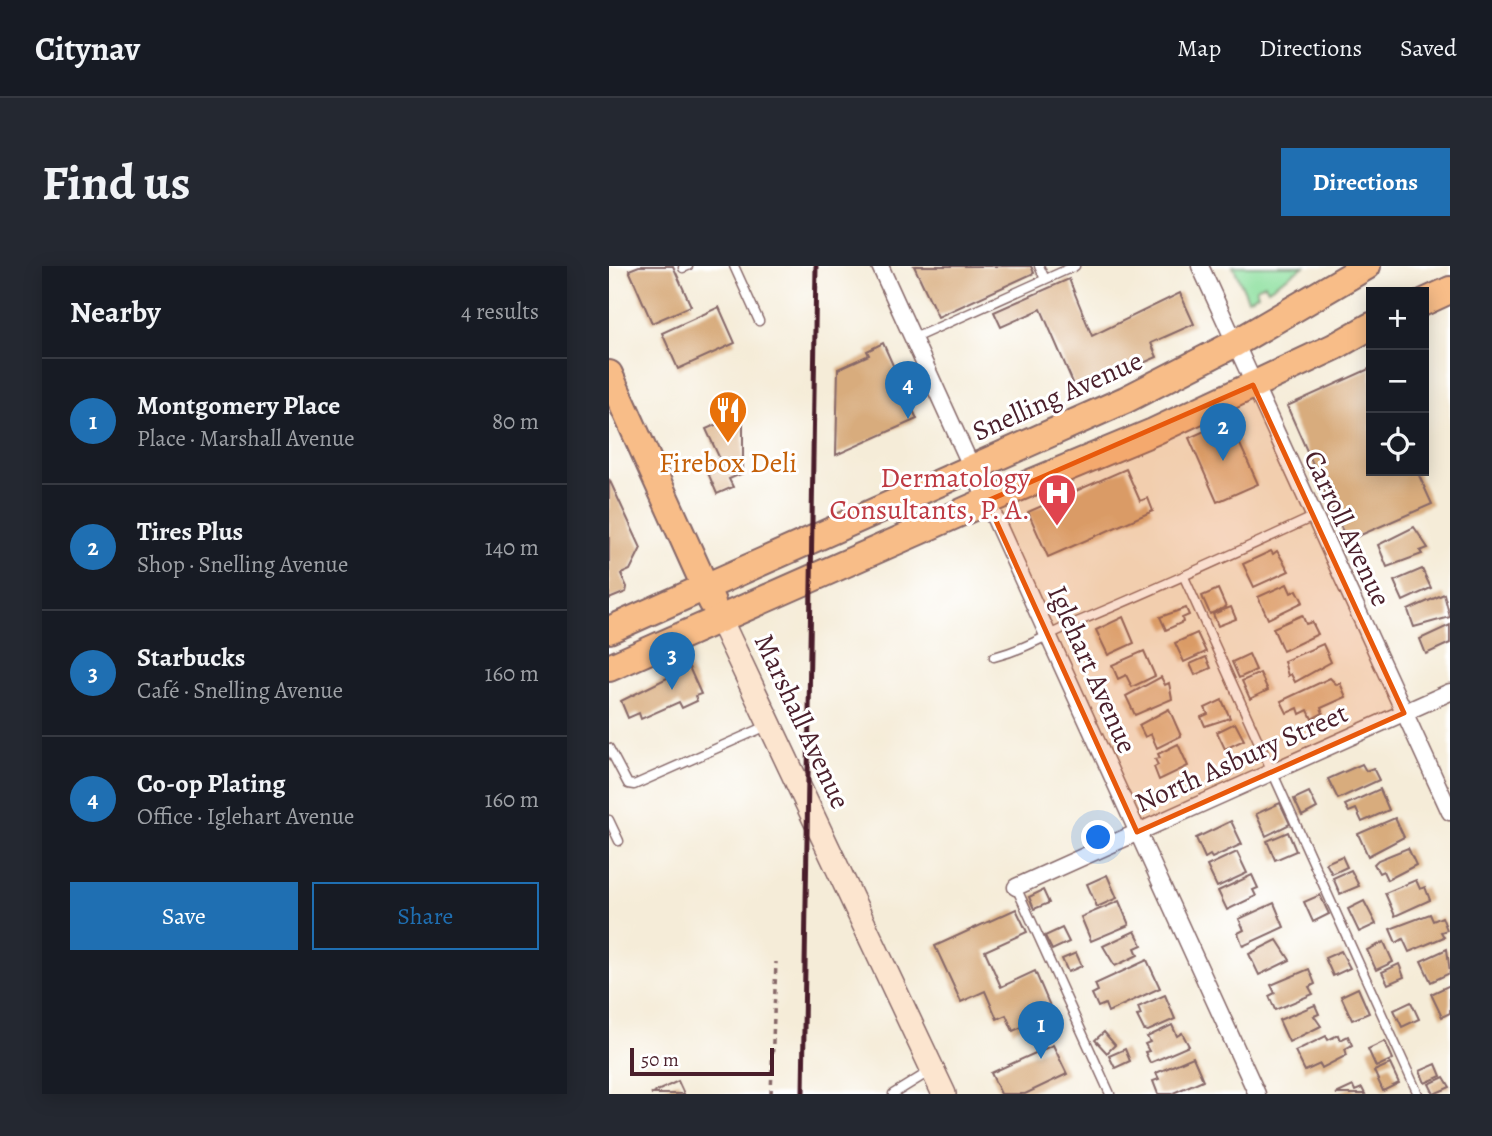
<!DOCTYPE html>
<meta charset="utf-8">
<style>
:root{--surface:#171b24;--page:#242831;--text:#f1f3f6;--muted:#9ea1a6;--line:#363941;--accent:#1f6fb2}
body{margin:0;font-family:Alegreya,serif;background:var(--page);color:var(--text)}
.controls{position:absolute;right:21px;top:21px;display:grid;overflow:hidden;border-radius:0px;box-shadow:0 4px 18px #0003}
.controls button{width:63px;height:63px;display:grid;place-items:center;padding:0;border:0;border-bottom:2px solid var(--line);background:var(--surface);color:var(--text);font:35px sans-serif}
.scale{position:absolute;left:21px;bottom:18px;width:144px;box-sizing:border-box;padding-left:7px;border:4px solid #4a1f2b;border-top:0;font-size:19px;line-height:24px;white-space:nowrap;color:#4a1f2b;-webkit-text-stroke:5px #fff;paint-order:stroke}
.you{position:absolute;left:490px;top:572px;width:24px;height:24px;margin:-18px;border:5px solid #fff;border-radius:50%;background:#1a73e8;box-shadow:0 0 0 10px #1a73e833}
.badge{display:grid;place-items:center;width:46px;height:46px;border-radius:50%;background:var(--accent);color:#fff;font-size:23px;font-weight:700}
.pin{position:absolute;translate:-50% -58px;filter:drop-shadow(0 2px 4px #0008)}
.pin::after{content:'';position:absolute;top:37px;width:24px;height:21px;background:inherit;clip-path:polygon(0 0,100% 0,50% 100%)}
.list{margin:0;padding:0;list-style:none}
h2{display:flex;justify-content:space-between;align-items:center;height:91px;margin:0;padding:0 28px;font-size:30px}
h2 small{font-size:23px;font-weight:400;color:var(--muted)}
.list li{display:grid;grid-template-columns:46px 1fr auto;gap:21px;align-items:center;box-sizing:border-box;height:126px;padding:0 28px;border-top:2px solid var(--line)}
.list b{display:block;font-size:26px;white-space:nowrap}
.list p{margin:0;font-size:23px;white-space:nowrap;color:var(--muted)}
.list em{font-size:23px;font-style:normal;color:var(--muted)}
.actions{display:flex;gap:14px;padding:21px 28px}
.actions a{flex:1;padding:16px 0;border:2px solid var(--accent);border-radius:0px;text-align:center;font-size:24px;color:var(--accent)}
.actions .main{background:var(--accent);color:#fff}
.icon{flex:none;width:38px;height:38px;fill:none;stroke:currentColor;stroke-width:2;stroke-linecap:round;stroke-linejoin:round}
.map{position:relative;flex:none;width:841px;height:828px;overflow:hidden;border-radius:0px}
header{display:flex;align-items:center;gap:42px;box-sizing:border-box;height:98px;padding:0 35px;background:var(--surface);border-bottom:2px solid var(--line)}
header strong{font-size:33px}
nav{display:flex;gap:38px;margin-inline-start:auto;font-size:24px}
.intro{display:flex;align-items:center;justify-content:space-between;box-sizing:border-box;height:168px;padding:0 42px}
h1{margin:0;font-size:49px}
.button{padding:18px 32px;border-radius:0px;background:var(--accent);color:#fff;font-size:24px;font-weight:700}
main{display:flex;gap:42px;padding:0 42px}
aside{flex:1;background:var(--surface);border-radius:0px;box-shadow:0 4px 18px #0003}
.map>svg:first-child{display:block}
.green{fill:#8fe0a0;stroke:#6c8066;stroke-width:2}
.building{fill:#d8ac7d}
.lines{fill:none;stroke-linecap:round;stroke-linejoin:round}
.lane-casing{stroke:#866768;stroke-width:11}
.street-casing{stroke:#866768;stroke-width:19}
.secondary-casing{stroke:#866768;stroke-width:26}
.primary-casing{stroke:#866768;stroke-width:30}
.path{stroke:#866768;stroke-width:3.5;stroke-dasharray:5 5;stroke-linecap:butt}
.lane{stroke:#fff;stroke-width:8}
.street{stroke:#fff;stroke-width:16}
.secondary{stroke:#fce5cf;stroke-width:23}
.primary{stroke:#f8bd88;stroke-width:26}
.rail{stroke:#4a1f2b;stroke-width:5}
.marked{fill:#e8590c;fill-opacity:0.2;stroke:#e8590c;stroke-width:5;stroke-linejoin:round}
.labels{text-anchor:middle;stroke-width:6;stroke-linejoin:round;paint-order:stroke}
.street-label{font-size:28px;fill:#4a1f2b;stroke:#fff}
.food-label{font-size:28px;fill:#c56008;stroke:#fff}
.health-label{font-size:28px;fill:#be3a42;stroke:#fff;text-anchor:end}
</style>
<header>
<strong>Citynav</strong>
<nav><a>Map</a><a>Directions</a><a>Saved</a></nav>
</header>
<div class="intro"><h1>Find us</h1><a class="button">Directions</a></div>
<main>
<aside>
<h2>Nearby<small>4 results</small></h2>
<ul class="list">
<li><span class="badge">1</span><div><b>Montgomery Place</b><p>Place · Marshall Avenue</p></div><em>80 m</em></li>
<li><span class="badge">2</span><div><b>Tires Plus</b><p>Shop · Snelling Avenue</p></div><em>140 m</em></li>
<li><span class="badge">3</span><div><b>Starbucks</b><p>Café · Snelling Avenue</p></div><em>160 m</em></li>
<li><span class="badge">4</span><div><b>Co-op Plating</b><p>Office · Iglehart Avenue</p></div><em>160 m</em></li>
</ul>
<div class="actions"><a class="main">Save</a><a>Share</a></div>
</aside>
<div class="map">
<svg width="841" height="828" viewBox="0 0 841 828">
<rect width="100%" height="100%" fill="#fff"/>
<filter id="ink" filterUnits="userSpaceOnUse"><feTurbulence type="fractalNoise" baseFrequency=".0143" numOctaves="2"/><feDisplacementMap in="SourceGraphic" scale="14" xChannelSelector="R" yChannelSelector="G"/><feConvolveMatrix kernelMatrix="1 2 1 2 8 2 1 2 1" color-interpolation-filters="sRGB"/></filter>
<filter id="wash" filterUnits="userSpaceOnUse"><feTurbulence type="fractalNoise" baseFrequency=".00686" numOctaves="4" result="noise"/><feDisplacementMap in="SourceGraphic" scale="28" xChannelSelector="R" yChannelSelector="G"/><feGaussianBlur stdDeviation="1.57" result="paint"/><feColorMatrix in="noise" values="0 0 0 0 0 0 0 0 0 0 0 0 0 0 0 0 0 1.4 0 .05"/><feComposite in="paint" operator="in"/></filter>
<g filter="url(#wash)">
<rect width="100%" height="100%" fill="#f5ecd8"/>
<path class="green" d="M624,0H695L659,23L656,18L647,22L649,28L639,33Z"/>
<g id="blocks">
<g class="building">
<path d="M30,0H64L82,40L43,57L20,4Z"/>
<path d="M305,0H422L425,7L329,51Z"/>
<path d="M460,13L483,70L571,27L585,58L542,77L548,91L468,126L432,43L392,61L385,46Z"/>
<path d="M110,41L126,77L69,103L53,67Z"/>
<path d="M274,77L308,153L227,189L229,103L260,89L258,85Z"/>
<path d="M762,102V205H808L823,238L738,275L678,140Z"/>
<path d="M134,147V207L120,213L124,221L108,228L96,200L111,193L97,163Z"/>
<path d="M620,154L649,218L608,236L580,172Z"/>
<path d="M517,203L531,235L539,232L544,245L439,291L419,246Z"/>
<path d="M0,213L32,282L21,304L12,308L18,321L17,326L0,333Z"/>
<path d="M805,261L819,282L811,285L813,288L778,301L769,279Z"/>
<path d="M662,285L664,288L668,285L680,305L645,321L634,298Z"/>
<path d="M813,303L822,322L794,335L785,315Z"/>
<path d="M678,318L682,327L688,324L694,336L659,353L649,331Z"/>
<path d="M609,323L617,341L601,348L593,330Z"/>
<path d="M835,328L841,351L805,361L799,344Z"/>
<path d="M622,341L627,353L609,360L604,348Z"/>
<path d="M577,342L580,349L573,352L574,356L557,364L551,351Z"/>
<path d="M693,349L697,358L703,356L709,368L674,385L664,362Z"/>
<path d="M514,351L525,377L499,389L487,364Z"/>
<path d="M841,359V377L817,388L811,373Z"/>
<path d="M588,367L597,386L575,396L566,377Z"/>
<path d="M714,378L722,396L686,416L682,408L679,410L675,395Z"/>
<path d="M535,385L546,410L523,421L517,409L509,413L503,399Z"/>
<path d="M640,388L647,404L630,412L623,396Z"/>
<path d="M597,391L602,402L586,409L581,398Z"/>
<path d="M80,401L92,428L86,430L88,435L73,442L70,436L32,453L30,447L19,452L12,435Z"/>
<path d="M651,407L659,424L641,433L633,415Z"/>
<path d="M552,411L556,419L560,417L563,433L526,449L517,430Z"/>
<path d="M721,412L728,419L731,417L737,431L712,442L714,447L703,453L699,444L691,448L689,442L678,447L672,435Z"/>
<path d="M613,434L621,452L596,460L592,451L599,448L596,442Z"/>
<path d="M560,443L572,470L548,482L542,468L536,471L530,459Z"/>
<path d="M626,457L635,474L616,483L608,466Z"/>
<path d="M569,478L579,500L550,514L545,501L549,499L546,493L551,492L549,488Z"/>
<path d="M753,498L757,505L764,502L770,514L729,533L719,513Z"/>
<path d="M771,523L780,544L753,556L747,543L740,546L736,539Z"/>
<path d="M700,526L708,542L693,550L685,533Z"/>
<path d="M671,537L681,558L657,570L647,548Z"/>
<path d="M786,552L795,571L759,590L749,568Z"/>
<path d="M622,555L633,578L603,592L601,589L596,592L587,572Z"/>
<path d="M679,566L687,585L666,594L658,575Z"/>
<path d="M799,582L807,599L778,614L774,605L770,607L765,598L769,594Z"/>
<path d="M628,586L638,607L608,621L598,600Z"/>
<path d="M733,590L738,601L723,608L717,597Z"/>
<path d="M742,604L750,620L731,628L724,612Z"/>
<path d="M498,609L508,632L488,641L478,618Z"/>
<path d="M643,609L649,622L644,624L647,630L618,644L609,625Z"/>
<path d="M807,614L811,623L816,621L821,634L786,650L776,627Z"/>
<path d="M434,624L440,637L425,643L420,631Z"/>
<path d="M711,629L720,648L704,656L695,636Z"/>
<path d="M510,635L520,659L482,675L472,651Z"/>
<path d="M755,635L767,658L750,666L739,643Z"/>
<path d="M665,637L675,661L634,680L629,667L635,664L630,653Z"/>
<path d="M407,643L418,666L376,685L392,721L426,705L444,747L404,765L397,749L388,753L376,725L352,736L326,680Z"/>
<path d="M821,648L824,655L833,651L838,664L832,666L835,671L800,686L794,673L787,677L781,663Z"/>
<path d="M453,662L460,676L443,684L436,670Z"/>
<path d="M526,665L533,679L526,682L529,689L506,700L494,680Z"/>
<path d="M668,674L681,694L650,709L640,688Z"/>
<path d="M775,676L784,696L767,704L758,684Z"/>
<path d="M838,683L841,707L822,716L812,695Z"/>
<path d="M732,685L741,702L724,710L716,692Z"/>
<path d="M467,687L473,700L459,706L453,693Z"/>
<path d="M538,694L551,722L499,746L496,738L489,741L483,728L489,725L486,718Z"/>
<path d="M790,698L795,711L779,718L773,706Z"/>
<path d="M700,703L706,718L700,721L704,728L666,744L660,730L666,727L662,719Z"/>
<path d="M841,719V747L833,751L822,728Z"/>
<path d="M749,722L760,747L743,754L732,730Z"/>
<path d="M556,729L566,753L539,765L535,764L528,750L532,749L529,741Z"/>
<path d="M802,736L810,753L793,761L785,744Z"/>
<path d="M706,739L710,748L705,750L712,760L680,776L670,754Z"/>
<path d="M563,759L568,770L573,767L580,780L541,797L536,786L540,785L536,778L541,776L538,771Z"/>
<path d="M495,766L506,779L498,787L486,774Z"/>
<path d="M729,769L731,774L739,770L743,779L736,783L738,789L713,802L711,798L696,805L686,785L717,770L719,774Z"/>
<path d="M776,775L784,793L767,801L759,783Z"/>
<path d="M444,779L458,808L416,828H392L382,807Z"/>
<path d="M516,783L521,795L506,802L500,790Z"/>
<path d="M584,791L594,814L562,828H549L544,815L550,813L547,807Z"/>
<path d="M781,798L790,817L774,825L765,805Z"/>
<path d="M827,798L832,810L816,817L811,805Z"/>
<path d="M835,811L841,821L825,828L820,818Z"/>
<path d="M69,815L75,828H42Z"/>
<path d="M744,820L746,825L753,822L756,828H727Z"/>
</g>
</g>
</g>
<g filter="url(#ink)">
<use href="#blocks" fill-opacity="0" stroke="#866768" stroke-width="2"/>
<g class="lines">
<g class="lane-casing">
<g id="lane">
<path d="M125,0L150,55"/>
<path d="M430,0L436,13"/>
<path d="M74,2L79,0"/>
<path d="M303,73L466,0"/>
<path d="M575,311L809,828"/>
<path d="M385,391C419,382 437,369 468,356C548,323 626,287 704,251"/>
<path d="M0,482L19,518L25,519L160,459"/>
<path d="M0,554L10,575"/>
<path d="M407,621L501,828"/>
<path d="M284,828L323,804"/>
</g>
</g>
<g class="street-casing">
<g id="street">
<path d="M271,0L648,828"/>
<path d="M591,0L841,546"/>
<path d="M407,621L841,426"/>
</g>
</g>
<g class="secondary-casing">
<path id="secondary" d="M111,353L335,828"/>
</g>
<g class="primary-casing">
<g id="primary">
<path d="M815,36L841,24"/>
<path d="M0,108L103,336"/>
<path d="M0,364L516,134L625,78L758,0"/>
<path d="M0,402L378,235L544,166L725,81L762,60"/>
</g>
</g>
<path class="path" d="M162,828L167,696"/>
<use href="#lane" class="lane"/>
<use href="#street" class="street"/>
<use href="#secondary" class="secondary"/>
<use href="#primary" class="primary"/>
<path class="rail" d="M194,828L207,0"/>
</g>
</g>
<path class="marked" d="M644,119L795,447L528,566L378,235Z"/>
<defs>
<g id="restaurant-pin" transform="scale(2.0125)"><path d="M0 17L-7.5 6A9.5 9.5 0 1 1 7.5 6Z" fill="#e8710a" stroke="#fff"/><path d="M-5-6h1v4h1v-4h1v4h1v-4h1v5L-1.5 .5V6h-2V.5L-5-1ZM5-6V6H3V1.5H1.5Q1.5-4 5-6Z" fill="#fff"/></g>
<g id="hospital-pin" transform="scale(2.0125)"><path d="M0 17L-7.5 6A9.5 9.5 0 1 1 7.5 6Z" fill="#e0444e" stroke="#fff"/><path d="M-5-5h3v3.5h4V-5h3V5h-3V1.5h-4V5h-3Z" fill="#fff"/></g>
</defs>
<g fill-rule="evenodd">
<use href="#restaurant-pin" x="119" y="144"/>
<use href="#hospital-pin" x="448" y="227"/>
</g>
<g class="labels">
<g class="street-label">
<text transform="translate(448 129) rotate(-24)" y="10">Snelling Avenue</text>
<text transform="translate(739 262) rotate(65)" y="10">Carroll Avenue</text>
<text transform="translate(484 403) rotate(66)" y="10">Iglehart Avenue</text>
<text transform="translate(194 455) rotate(65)" y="10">Marshall Avenue</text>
<text transform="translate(632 491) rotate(-24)" y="10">North Asbury Street</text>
</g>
<g class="food-label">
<text x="119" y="206">Firebox Deli</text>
</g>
<g class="health-label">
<text x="421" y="221">Dermatology<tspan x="421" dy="32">Consultants, P. A.</tspan></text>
</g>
</g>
</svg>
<div class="controls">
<button>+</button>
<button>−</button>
<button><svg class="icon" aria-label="locate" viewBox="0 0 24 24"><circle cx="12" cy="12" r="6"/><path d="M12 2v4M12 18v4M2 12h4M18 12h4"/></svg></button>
</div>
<div class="scale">50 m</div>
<div class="you"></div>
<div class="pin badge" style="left:432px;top:793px">1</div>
<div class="pin badge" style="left:614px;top:195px">2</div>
<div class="pin badge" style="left:63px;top:424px">3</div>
<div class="pin badge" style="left:299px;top:153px">4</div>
</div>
</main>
